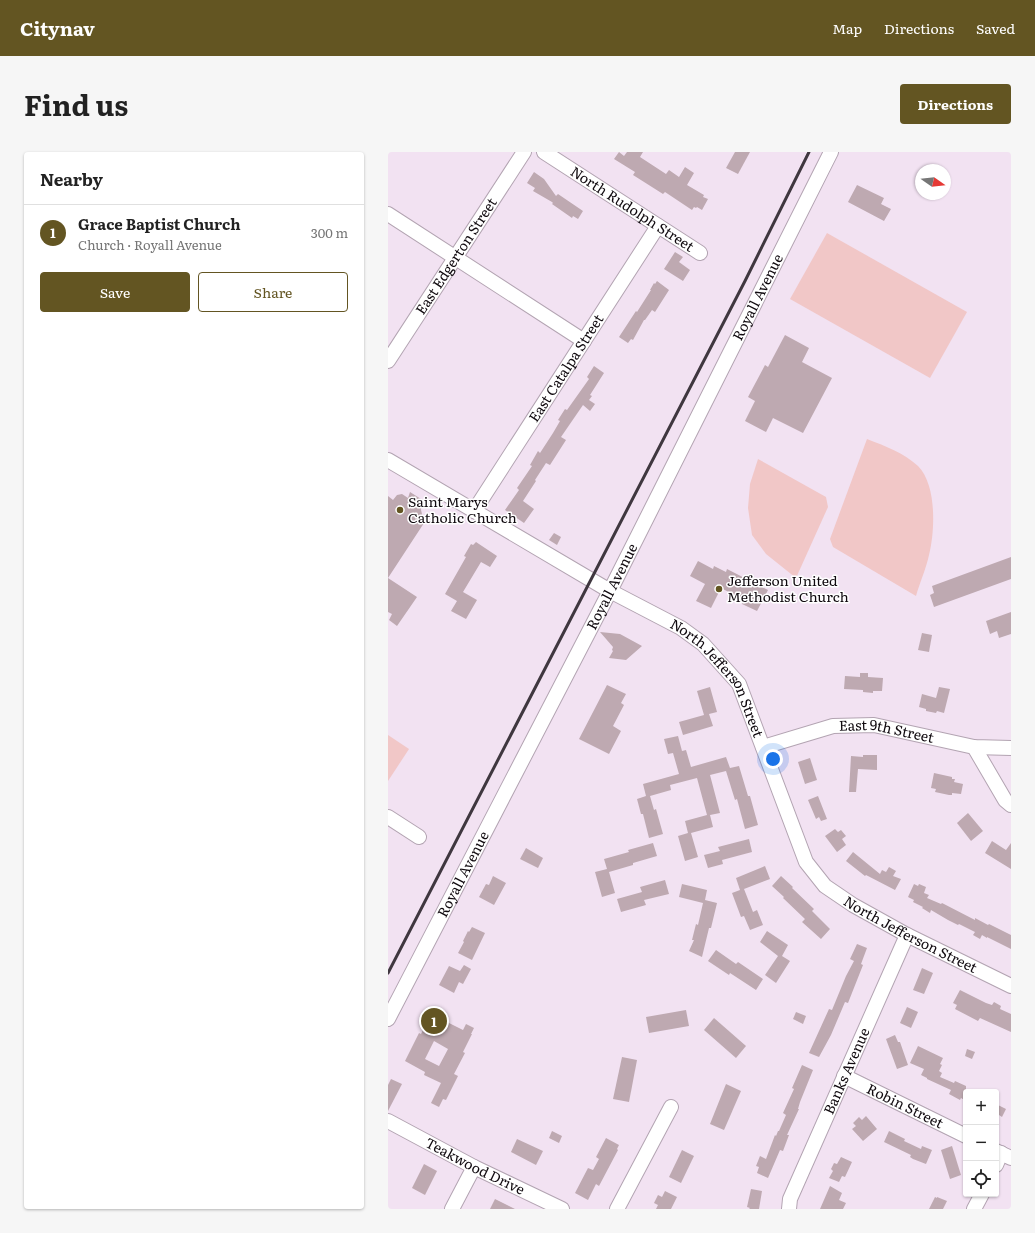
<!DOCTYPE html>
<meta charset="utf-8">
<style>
:root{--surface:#fff;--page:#f6f6f6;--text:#222;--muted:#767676;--line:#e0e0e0;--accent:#635522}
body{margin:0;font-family:Literata,serif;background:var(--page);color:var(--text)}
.controls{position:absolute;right:12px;bottom:12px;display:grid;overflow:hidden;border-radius:4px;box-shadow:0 1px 3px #0004}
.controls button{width:36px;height:36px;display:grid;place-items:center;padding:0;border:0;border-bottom:1px solid var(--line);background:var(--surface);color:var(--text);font:20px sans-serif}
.compass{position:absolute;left:527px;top:12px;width:36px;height:36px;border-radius:50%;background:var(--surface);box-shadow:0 1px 3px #0004;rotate:104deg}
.you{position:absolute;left:385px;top:607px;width:14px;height:14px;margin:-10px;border:3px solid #fff;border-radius:50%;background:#1a73e8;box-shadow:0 0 0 6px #1a73e833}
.badge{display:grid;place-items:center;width:26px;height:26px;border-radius:50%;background:var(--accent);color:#fff;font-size:13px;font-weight:700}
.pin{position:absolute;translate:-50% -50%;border:2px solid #fff;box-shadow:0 1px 4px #0006}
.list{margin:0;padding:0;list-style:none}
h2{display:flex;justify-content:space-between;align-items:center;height:52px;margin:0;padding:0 16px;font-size:17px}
h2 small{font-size:13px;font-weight:400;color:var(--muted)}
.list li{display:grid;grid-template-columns:26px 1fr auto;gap:12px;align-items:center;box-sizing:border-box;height:56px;padding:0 16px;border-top:1px solid var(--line)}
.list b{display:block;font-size:15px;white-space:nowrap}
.list p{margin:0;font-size:13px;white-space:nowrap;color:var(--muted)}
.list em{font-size:13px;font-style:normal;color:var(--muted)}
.actions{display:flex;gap:8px;padding:12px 16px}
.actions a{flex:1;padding:9px 0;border:1px solid var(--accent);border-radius:4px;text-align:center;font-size:14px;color:var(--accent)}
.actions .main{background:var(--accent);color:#fff}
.icon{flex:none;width:22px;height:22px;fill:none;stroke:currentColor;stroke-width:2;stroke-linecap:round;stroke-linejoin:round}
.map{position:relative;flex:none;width:623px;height:1057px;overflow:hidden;border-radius:4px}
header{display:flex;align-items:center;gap:24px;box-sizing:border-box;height:56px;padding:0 20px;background:var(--accent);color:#fff}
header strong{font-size:19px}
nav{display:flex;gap:22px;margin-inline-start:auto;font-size:14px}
.intro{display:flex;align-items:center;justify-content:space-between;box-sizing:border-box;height:96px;padding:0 24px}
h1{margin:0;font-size:28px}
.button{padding:10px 18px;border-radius:4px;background:var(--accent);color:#fff;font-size:14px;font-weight:700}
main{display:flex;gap:24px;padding:0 24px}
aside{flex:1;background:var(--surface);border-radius:4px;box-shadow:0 1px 3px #0004}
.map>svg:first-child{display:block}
.grass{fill:#f1c7c7}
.building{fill:#bea9b1;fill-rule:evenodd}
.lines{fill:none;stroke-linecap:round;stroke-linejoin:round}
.minor-casing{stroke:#b3a4b2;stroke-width:16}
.minor{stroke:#fff;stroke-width:14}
.rail{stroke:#3f373f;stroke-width:3}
.poi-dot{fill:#635522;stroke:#fff;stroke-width:1.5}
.labels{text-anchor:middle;stroke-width:3;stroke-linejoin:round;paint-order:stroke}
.street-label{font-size:14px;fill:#100a0f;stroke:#fff}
.poi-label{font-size:14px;fill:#100a0f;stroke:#fff;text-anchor:start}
</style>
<header>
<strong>Citynav</strong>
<nav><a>Map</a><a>Directions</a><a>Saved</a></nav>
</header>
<div class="intro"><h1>Find us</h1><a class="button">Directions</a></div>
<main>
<aside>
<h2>Nearby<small></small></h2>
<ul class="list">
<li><span class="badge">1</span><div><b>Grace Baptist Church</b><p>Church · Royall Avenue</p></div><em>300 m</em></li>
</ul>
<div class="actions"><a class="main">Save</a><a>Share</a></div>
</aside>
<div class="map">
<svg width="623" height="1057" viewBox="0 0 623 1057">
<rect width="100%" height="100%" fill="#f2e2f2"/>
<g class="grass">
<path d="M439,81L579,160L542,226L402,147Z"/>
<path d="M479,287C497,294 516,301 530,314C549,333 547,379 541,403C538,417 532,430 528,444L445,395L442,387Z"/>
<path d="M370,307L438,345L440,355L408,426L378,402L364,383L360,356L362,332Z"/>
<path d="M0,583L21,597L0,629Z"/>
</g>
<g class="building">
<path d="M231,0L236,4L239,0H255L252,5L278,22L281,18L291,25L297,15L306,21L299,33L316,43L315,45L320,47L314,58L309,55L308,56L306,55L304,58L277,40L275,42L245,23L247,20L226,7Z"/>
<path d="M347,0H362L350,22L338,16Z"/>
<path d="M146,20L156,27L168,44L170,42L195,59L190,67L185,64L184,66L164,52L165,51L164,50L145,39L147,36L139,31Z"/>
<path d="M469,33L496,46L493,52L503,57L496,69L460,50Z"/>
<path d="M287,100L295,105L291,110L302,118L295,129L276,117Z"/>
<path d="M269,129L281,138L267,160L264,158L257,168H256L245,188L243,187L240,191L231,185L248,159L249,160L263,138H262L266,131L267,132Z"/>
<path d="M397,183L421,196L414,210L444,226L415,281L385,266L378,280L357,269L367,249L360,245L377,213L380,215Z"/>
<path d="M206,214L216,221L202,243L204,244L201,248L207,252L202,259L195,253L173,285L178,288L162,313L158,311L147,328L148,329L135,349L146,357L136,371L117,358L131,338L129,336L144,314L142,313L150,299L152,301L165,281L172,269L170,268L177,257L179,258L201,227L199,225Z"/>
<path d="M22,340L33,347L31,349L36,371L0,426V344L5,348L9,343L14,342L20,346Z"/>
<path d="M166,381L173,385L169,393L161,388Z"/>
<path d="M88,390L109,404L102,415L93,410L75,440L89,448L78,467L63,459L69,449L57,442L78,405L76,404L83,392L85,393Z"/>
<path d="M623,405V427L546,455L542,443L546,441L544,434Z"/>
<path d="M310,409L325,417L326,414L338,420L339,417L380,438L369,459L354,452L356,448L333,436L323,456L308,449L317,432L302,424Z"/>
<path d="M0,426L29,445L9,474L1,468L4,462L0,460Z"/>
<path d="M623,460V482L611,486L609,479L602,482L598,469Z"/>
<path d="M212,480L232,482L254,494L238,508L221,506L225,499L224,498L225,495Z"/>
<path d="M534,481L544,483L541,500L530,498Z"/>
<path d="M472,521H480V525L495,526L494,539H485V541L475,540V538L456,537L457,524L472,525Z"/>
<path d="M219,533L238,542L233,551L236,553L225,574L233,579L221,602L191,587Z"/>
<path d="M322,535L329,560L321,562L325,574L295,583L291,570L316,563L309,539Z"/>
<path d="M551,535L562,537L556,561L549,559L548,561L538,559V557L531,555L534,542L548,546Z"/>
<path d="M290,584L294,599L298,598L303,615L338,605L342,616L351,614L360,644H362L370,673L357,677L349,647L347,648L338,619L322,623L332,661L322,663L325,675L303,681L310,705L297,709L290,684L300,681L297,669L319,663L309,626L282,633L283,638L262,644L266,658L268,657L275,682L261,686L255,662H253L249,647L258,644L255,632L291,622L285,601L280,602L276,587Z"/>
<path d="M475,603H489V618L470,617L468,640H461L463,604L475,605Z"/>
<path d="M422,606L429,628L417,632L410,610Z"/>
<path d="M546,621L564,625V627H567L566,630L575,632L573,642L564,641V643H561L547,640L548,637L543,636Z"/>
<path d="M430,644L439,667L433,669L431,665L428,667L420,648Z"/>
<path d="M580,661L595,679L583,689L569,671Z"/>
<path d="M447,677L450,680L453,678L458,684L454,687L458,693L449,700L437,684Z"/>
<path d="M361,687L364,700L334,708L335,712L320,716L316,703L332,699L330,695Z"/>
<path d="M604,689L618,698L623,691V717L597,701Z"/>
<path d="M265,691L269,704L245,711V713L221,720L227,741L214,745L207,720L219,717L216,707L241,700L240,698Z"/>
<path d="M138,696L155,706L150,716L132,707Z"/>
<path d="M465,700L492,722L494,718L498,720L501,715L508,719L505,724L513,727L507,738L478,723L477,724L458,709Z"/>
<path d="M377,714L382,727L356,737L365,760L369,758L375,773L362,778L356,764L353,765L344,741L352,738L348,726Z"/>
<path d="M105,724L118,731L106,753L91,745L98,732L101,733Z"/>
<path d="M393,724L405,735L404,736L426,757L424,759L442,777L433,787L414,770L417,767L395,746L396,745L384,734Z"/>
<path d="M277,728L281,742L256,748L258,753L233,760L229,747L254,740L252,735Z"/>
<path d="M294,732L319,738L317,748L329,751L323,776H321L314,805L301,799L306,788H304L308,772L310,773L315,751L291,745Z"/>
<path d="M526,732L530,734L531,732L538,735L536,741L541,743L539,746L553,752L554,751L587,768V766L600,773L601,772L623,783V797L599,785V786L594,783L592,787L585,783L587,780L571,772L570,773L560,768L543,758L542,761L534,756L535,755L525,750L526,748L520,745Z"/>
<path d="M84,775L97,781L84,808L70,801L76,790L75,789L80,779L81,780Z"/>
<path d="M379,779L400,793L394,804L402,809L388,831L377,823L390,804L372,790Z"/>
<path d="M469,792L479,796L473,812L475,813L460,851L457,850L443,883L431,905L421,901L441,857L444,858L458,824L466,809L462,807Z"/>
<path d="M328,798L348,812L350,810L375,827L368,838L342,821L341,823L320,809Z"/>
<path d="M76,813L83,817L75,832L71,830L66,841L51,833L61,814L72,819Z"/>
<path d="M534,816L545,821L536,842L525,838Z"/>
<path d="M572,838L598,851L604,853L606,850L613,854L612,857L623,862V880L592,866L590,869L567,857L569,853L565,851Z"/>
<path d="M519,855L530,860L523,876L512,871Z"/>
<path d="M298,858L301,874L261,881L258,865Z"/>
<path d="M408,860L418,864L415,872L405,867Z"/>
<path d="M43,862L75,878L78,872L86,876L83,882H84L75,900L77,901L66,922L70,924L58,948L55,947L51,955L43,951L53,931L36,923L37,920L17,909L31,881L33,882ZM46,889L60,897L51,914L37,907Z"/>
<path d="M326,866L358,894L348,906L316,878Z"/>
<path d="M507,883L510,890H512L520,913L509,917L498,887Z"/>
<path d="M530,894L555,906L552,912L554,913L551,919L554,921L552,925L566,931L567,929L578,934V949L573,946L572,948L561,942L563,938L539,927V926L533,923L536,917L522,911Z"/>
<path d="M579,897L587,900L584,907L577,904Z"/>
<path d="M234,905L249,908L241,950L225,947Z"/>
<path d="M414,913L425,918L412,950L410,957H411L399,983H401L395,999L392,998L380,1026L369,1021L371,1015L368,1014L372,1004L378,1007L387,983L388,984L390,979H391L398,963L395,961L406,937L404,936Z"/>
<path d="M3,927L14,932L0,959V933Z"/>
<path d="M338,932L353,939L336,978L322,972Z"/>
<path d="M608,952L618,957L614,965L608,961Z"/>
<path d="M478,964L489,977L475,989L464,977L468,974L465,971L471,965L474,968Z"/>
<path d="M164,979L174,984L171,991L161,986Z"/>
<path d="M501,979L517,987L516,989L533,997L534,994L544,998L538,1012L525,1007L522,1005L523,1003L496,990Z"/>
<path d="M218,986L231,993L229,997L230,998L211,1034L208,1032L200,1048L187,1041L200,1016L205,1018L211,1007L208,1005Z"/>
<path d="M129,987L155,999L148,1013L123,1000Z"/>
<path d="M564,994L573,1023L562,1027L553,998Z"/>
<path d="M294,998L306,1004L293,1031L281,1025Z"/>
<path d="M453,1005L464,1010L457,1025L454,1024L451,1030L441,1026L445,1019L443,1017L446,1011L449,1012Z"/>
<path d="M36,1012L49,1019L37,1043L24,1036Z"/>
<path d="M442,1034L454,1041L451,1048L458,1051L455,1057H432Z"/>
<path d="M363,1037L374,1039L371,1057H361L362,1056L359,1055Z"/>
<path d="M277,1039L289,1045L283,1057H268L270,1053L266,1051L270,1043L274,1045Z"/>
<path d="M547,1045L549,1046V1045L559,1049L555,1057H541Z"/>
<path d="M107,1047L127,1057H102Z"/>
</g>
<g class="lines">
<g class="minor-casing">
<g id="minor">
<path id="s1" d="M156,0L312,101"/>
<path d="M0,62L196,189"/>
<path id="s2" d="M0,209L136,0"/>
<path id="s3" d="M0,308L222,439L293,476L315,492L351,532L418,710L437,734L465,753L519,783L623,834"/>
<path id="s4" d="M86,359L270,74"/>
<path id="s5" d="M375,595L445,574L486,573L586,595L623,596"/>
<path d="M586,595L617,648L623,653"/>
<path d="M0,665L31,685"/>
<path id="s6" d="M0,867L222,439L443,0"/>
<path id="s7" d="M456,924L578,984"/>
<path id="s8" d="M0,969L86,1015L174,1057"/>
<path d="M608,999L623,1006"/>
<path d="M608,1013L613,1001"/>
<path d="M64,1057L86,1015"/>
<path d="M229,1057L283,955"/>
<path id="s9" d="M401,1057L402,1047L519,783"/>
<path d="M586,1057L594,1042"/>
</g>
</g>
<use href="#minor" class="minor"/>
<path class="rail" d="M0,821L357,129L421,0"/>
</g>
<g class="poi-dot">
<circle cx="12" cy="358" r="4"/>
<circle cx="331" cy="437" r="4"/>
</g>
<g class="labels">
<g class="street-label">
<text dy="5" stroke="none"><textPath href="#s1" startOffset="105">North Rudolph Street</textPath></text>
<text dy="5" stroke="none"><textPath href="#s2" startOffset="125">East Edgerton Street</textPath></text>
<text dy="5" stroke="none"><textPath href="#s6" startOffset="811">Royall Avenue</textPath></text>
<text dy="5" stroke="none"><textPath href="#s4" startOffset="170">East Catalpa Street</textPath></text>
<text dy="5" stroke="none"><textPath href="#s6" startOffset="487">Royall Avenue</textPath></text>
<text dy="5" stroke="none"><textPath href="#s3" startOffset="401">North Jefferson Street</textPath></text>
<text dy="5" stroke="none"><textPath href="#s5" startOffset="127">East 9th Street</textPath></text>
<text dy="5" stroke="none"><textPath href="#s6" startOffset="163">Royall Avenue</textPath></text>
<text dy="5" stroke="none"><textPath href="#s3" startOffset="738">North Jefferson Street</textPath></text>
<text dy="5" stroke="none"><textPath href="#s9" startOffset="150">Banks Avenue</textPath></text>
<text dy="5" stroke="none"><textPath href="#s7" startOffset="68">Robin Street</textPath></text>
<text dy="5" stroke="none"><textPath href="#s8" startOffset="98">Teakwood Drive</textPath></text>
</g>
<g class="poi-label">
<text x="20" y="355">Saint Marys<tspan x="20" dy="16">Catholic Church</tspan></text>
<text x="339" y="434">Jefferson United<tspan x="339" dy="16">Methodist Church</tspan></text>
</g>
</g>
</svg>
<div class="controls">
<button>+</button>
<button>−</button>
<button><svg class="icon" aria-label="locate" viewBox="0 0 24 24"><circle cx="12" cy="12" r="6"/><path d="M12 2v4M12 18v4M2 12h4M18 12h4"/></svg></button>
</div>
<svg class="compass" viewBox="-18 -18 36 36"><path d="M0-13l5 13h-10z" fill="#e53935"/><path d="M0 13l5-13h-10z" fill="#767676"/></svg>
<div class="you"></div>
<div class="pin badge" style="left:46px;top:869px">1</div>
</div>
</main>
